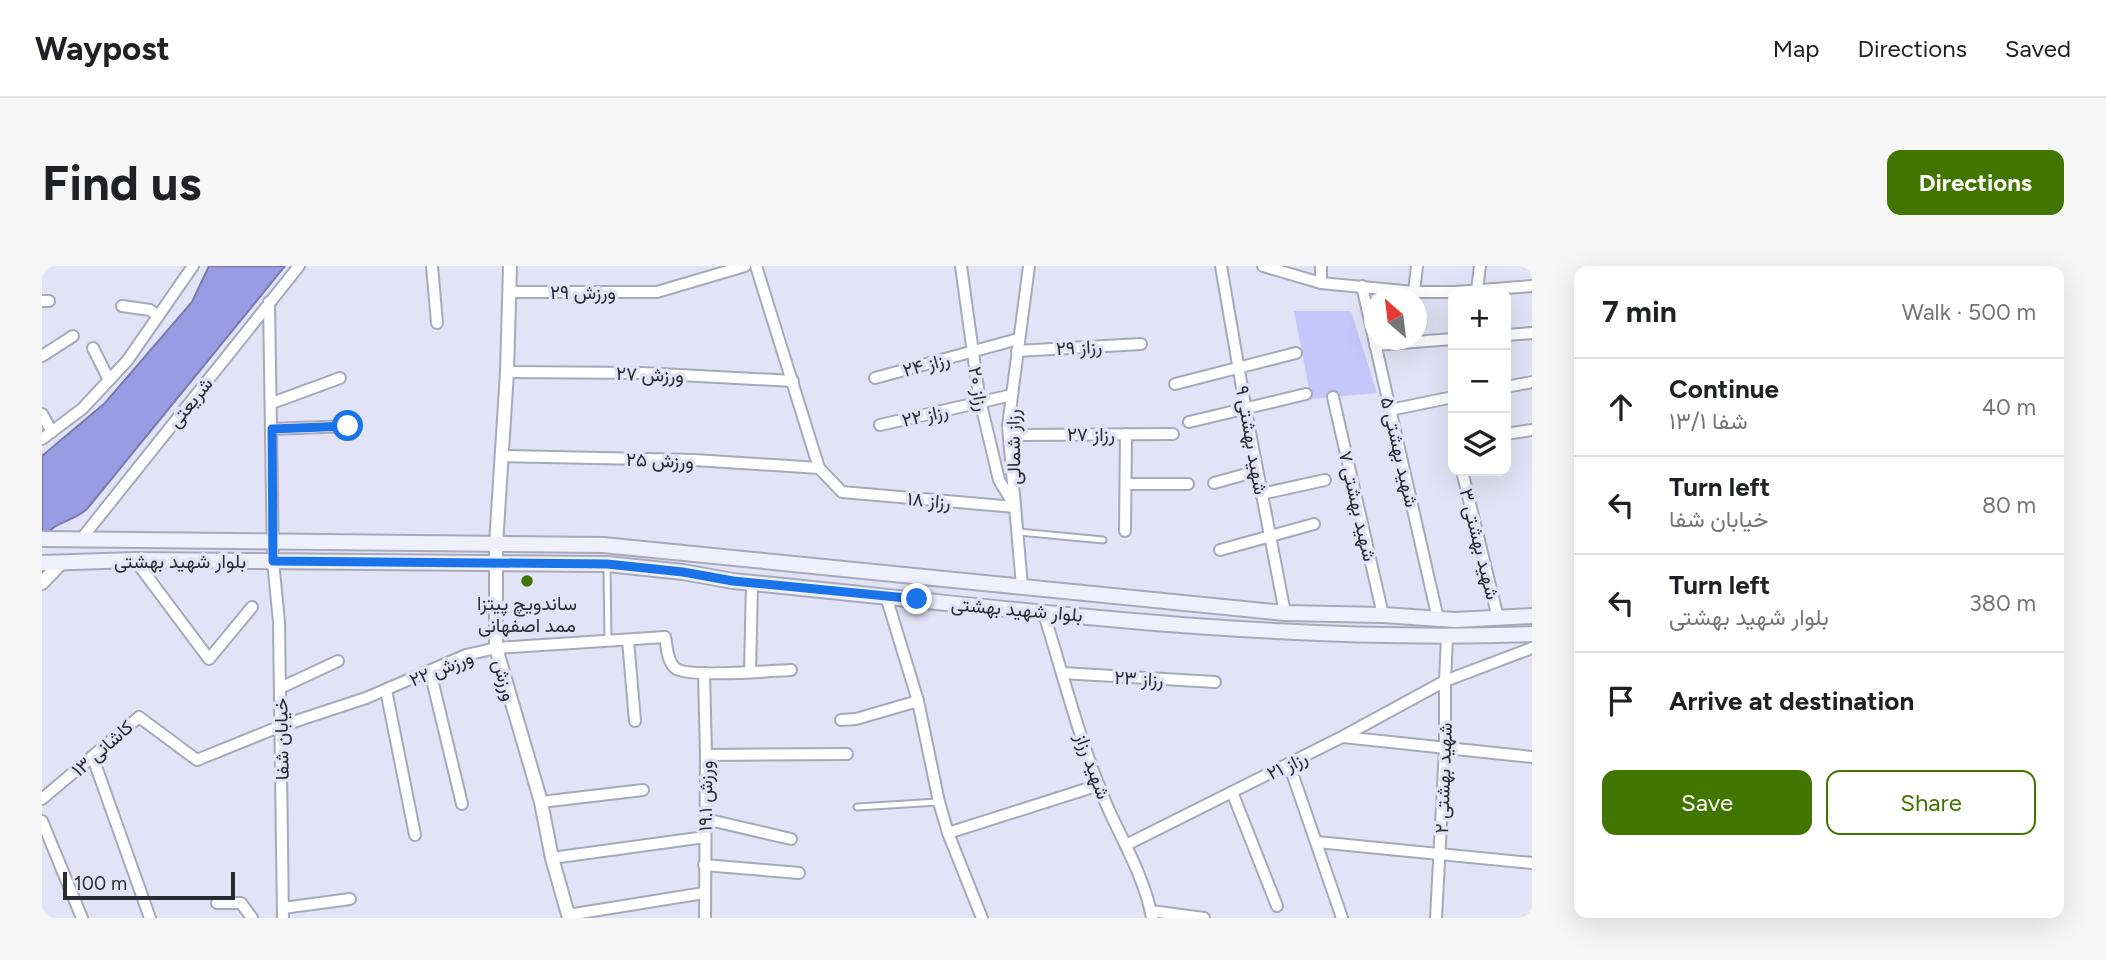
<!DOCTYPE html>
<meta charset="utf-8">
<style>
:root{--surface:#fff;--page:#f6f6f6;--text:#202124;--muted:#757577;--line:#e0e0e0;--accent:#417500}
body{margin:0;font-family:Figtree,Vazirmatn,sans-serif;background:var(--page);color:var(--text)}
.controls{position:absolute;right:21px;top:21px;display:grid;overflow:hidden;border-radius:14px;box-shadow:0 7px 28px #0002}
.controls button{width:63px;height:63px;display:grid;place-items:center;padding:0;border:0;border-bottom:2px solid var(--line);background:var(--surface);color:var(--text);font:35px sans-serif}
.compass{position:absolute;left:1322px;top:21px;width:63px;height:63px;border-radius:50%;background:var(--surface);box-shadow:0 7px 28px #0002;rotate:332deg}
.scale{position:absolute;left:21px;bottom:18px;width:172px;box-sizing:border-box;padding-left:7px;border:4px solid #2a2a31;border-top:0;font-size:19px;line-height:24px;white-space:nowrap;color:#2a2a31;-webkit-text-stroke:5px #e2e3f6;paint-order:stroke}
.stop{position:absolute;width:21px;height:21px;margin:-16px;border:5px solid #1a73e8;border-radius:50%;background:#fff}
.stop.end{background:#1a73e8;border-color:#fff;box-shadow:0 2px 7px #0008}
.list{margin:0;padding:0;list-style:none}
h2{display:flex;justify-content:space-between;align-items:center;height:91px;margin:0;padding:0 28px;font-size:30px}
h2 small{font-size:23px;font-weight:400;color:var(--muted)}
.list li{display:grid;grid-template-columns:46px 1fr auto;gap:21px;align-items:center;box-sizing:border-box;height:98px;padding:0 28px;border-top:2px solid var(--line)}
.list b{display:block;font-size:26px;white-space:nowrap}
.list p{margin:0;font-size:23px;white-space:nowrap;color:var(--muted)}
.list em{font-size:23px;font-style:normal;color:var(--muted)}
.actions{display:flex;gap:14px;padding:21px 28px}
.actions a{flex:1;padding:16px 0;border:2px solid var(--accent);border-radius:14px;text-align:center;font-size:24px;color:var(--accent)}
.actions .main{background:var(--accent);color:#fff}
.icon{flex:none;width:38px;height:38px;fill:none;stroke:currentColor;stroke-width:2;stroke-linecap:round;stroke-linejoin:round}
.map{position:relative;flex:none;width:1490px;height:652px;overflow:hidden;border-radius:14px}
header{display:flex;align-items:center;gap:42px;box-sizing:border-box;height:98px;padding:0 35px;background:var(--surface);border-bottom:2px solid var(--line)}
header strong{font-size:33px}
nav{display:flex;gap:38px;margin-inline-start:auto;font-size:24px}
.intro{display:flex;align-items:center;justify-content:space-between;box-sizing:border-box;height:168px;padding:0 42px}
h1{margin:0;font-size:49px}
.button{padding:18px 32px;border-radius:14px;background:var(--accent);color:#fff;font-size:24px;font-weight:700}
main{display:flex;gap:42px;padding:0 42px}
aside{flex:1;background:var(--surface);border-radius:14px;box-shadow:0 7px 28px #0002}
.map>svg:first-child{display:block}
.green{fill:#c5c7fa}
.water{fill:#9a9ce3;stroke:#787aae;stroke-width:2}
.lines{fill:none;stroke-linecap:round;stroke-linejoin:round}
.service-casing{stroke:#a7a9ba;stroke-width:9}
.minor-casing{stroke:#a7a9ba;stroke-width:14}
.tertiary-casing{stroke:#a7a9ba;stroke-width:16}
.secondary-casing{stroke:#a7a9ba;stroke-width:18}
.service{stroke:#fff;stroke-width:5}
.minor{stroke:#fff;stroke-width:10}
.tertiary{stroke:#fff;stroke-width:12}
.secondary{stroke:#eff0fc;stroke-width:14}
.route{stroke:#1a73e8;stroke-width:9}
.poi-dot{fill:#417500;stroke:#e2e3f6;stroke-width:2.5}
.labels{text-anchor:middle;stroke-width:7;stroke-linejoin:round;paint-order:stroke}
.street-label{font-size:19px;fill:#2a2a31;stroke:#e2e3f6}
.poi-label{font-size:19px;fill:#2a2a31;stroke:#e2e3f6}
</style>
<header>
<strong>Waypost</strong>
<nav><a>Map</a><a>Directions</a><a>Saved</a></nav>
</header>
<div class="intro"><h1>Find us</h1><a class="button">Directions</a></div>
<main>
<div class="map">
<svg width="1490" height="652" viewBox="0 0 1490 652">
<rect width="100%" height="100%" fill="#e2e3f6"/>
<path class="green" d="M1252,45H1309L1335,127L1269,133Z"/>
<path class="water" d="M167,0H243L45,243C30,256 14,255 0,272V190L63,137L150,36Z"/>
<g class="lines">
<g class="service-casing">
<g id="service">
<path d="M977,266L1061,274"/>
<path d="M565,301L566,375"/>
<path d="M815,541L896,536"/>
</g>
</g>
<g class="minor-casing">
<g id="minor">
<path d="M390,0L395,57"/>
<path d="M714,0L777,202L800,226L973,241"/>
<path d="M919,0L937,130L957,214L972,239"/>
<path d="M1179,0L1205,151L1243,347"/>
<path d="M1221,0L1279,17L1372,26H1411"/>
<path d="M1279,17V0"/>
<path d="M1320,20L1396,353"/>
<path d="M1435,24L1438,0"/>
<path d="M467,26H615L703,0"/>
<path d="M1372,26L1375,0"/>
<path d="M1413,26L1490,20"/>
<path d="M0,35H7"/>
<path d="M227,36L231,295L237,356L241,652"/>
<path d="M80,40L108,44L116,50"/>
<path d="M1464,69L1490,67"/>
<path d="M1333,79L1411,73"/>
<path d="M51,82L67,114"/>
<path d="M975,85L1099,78"/>
<path d="M0,90L31,70"/>
<path d="M465,106L600,107L751,115"/>
<path d="M833,112L976,73"/>
<path d="M1133,118L1254,87"/>
<path d="M1464,121L1490,116"/>
<path d="M1291,131L1341,349"/>
<path d="M230,137L298,112"/>
<path d="M1348,144L1411,131"/>
<path d="M0,148L10,166"/>
<path d="M1147,156L1264,128"/>
<path d="M838,159L970,129"/>
<path d="M230,163L306,160"/>
<path d="M1464,168L1490,164"/>
<path d="M967,169L1131,168"/>
<path d="M0,173L40,143L85,95L151,0"/>
<path d="M460,190L652,194L777,202"/>
<path d="M1420,205L1456,352"/>
<path d="M1172,217L1215,205"/>
<path d="M1084,218H1146"/>
<path d="M1219,228L1283,214"/>
<path d="M1083,265L1084,168"/>
<path d="M40,272L257,0"/>
<path d="M1178,284L1272,258"/>
<path d="M93,294L167,393L210,341"/>
<path d="M980,320L966,160L987,0"/>
<path d="M844,330L876,435L897,536L906,567L940,652"/>
<path d="M1001,345C1021,408 1037,473 1062,533C1078,571 1103,611 1110,652"/>
<path d="M586,374L593,455"/>
<path d="M388,405L420,538"/>
<path d="M708,406L710,317"/>
<path d="M662,407L664,489L663,652"/>
<path d="M1020,407L1173,416"/>
<path d="M238,422L296,395"/>
<path d="M344,424L373,569"/>
<path d="M799,454L814,453L876,435"/>
<path d="M1301,471L1490,491"/>
<path d="M664,489L805,488"/>
<path d="M51,492L108,652"/>
<path d="M1247,498L1300,652"/>
<path d="M1190,526L1235,640"/>
<path d="M0,533L97,451L155,494L239,460L324,432L424,389L454,382L623,371C625,381 625,395 633,402C644,412 730,405 749,404"/>
<path d="M499,536L601,524"/>
<path d="M663,553L749,573"/>
<path d="M0,555L40,652"/>
<path d="M906,567L1057,519"/>
<path d="M1275,576L1490,597"/>
<path d="M1084,579L1300,471L1403,415L1490,382"/>
<path d="M510,592L663,571"/>
<path d="M662,599L757,607"/>
<path d="M175,637H199L210,652"/>
<path d="M241,642L308,633"/>
<path d="M1109,645L1162,652"/>
<path d="M526,649L662,627"/>
<path d="M1394,652L1403,482V415L1405,371"/>
</g>
</g>
<g class="tertiary-casing">
<g id="tertiary">
<path d="M468,0L465,106L454,279V382L499,536L510,592L527,652"/>
<path d="M0,317L20,296"/>
</g>
</g>
<g class="secondary-casing">
<g id="secondary">
<path d="M0,273L561,279L1243,347L1341,349L1413,354L1490,350"/>
<path d="M0,297L93,294L565,298L641,306L691,315C956,341 1223,378 1490,368"/>
</g>
</g>
<use href="#service" class="service"/>
<use href="#minor" class="minor"/>
<use href="#tertiary" class="tertiary"/>
<use href="#secondary" class="secondary"/>
</g>
<g class="lines">
<path class="route" d="M306,160L230,163L231,295L565,298L641,306L691,315L875,333"/>
</g>
<circle class="poi-dot" cx="485" cy="315" r="7"/>
<g class="labels">
<g class="street-label">
<text x="541" y="33">ورزش ۲۹</text>
<text transform="translate(1037 81) rotate(-3)" y="7">رزاز ۲۹</text>
<text transform="translate(884 98) rotate(-15)" y="7">رزاز ۲۴</text>
<text transform="translate(608 108) rotate(2)" y="7">ورزش ۲۷</text>
<text transform="translate(937 123) rotate(80)" y="7">رزاز ۲۰</text>
<text transform="translate(148 136) rotate(-51)" y="7">شریعتی</text>
<text transform="translate(883 149) rotate(-13)" y="7">رزاز ۲۲</text>
<text x="1049" y="175">رزاز ۲۷</text>
<text transform="translate(1210 174) rotate(80)" y="7">شهید بهشتی ۹</text>
<text transform="translate(971 181) rotate(-91)" y="7">رزاز شمالی</text>
<text transform="translate(1358 186) rotate(77)" y="7">شهید بهشتی ۵</text>
<text transform="translate(618 194) rotate(2)" y="7">ورزش ۲۵</text>
<text transform="translate(887 234) rotate(5)" y="7">رزاز ۱۸</text>
<text transform="translate(1316 240) rotate(77)" y="7">شهید بهشتی ۷</text>
<text transform="translate(1438 278) rotate(76)" y="7">شهید بهشتی ۳</text>
<text x="138" y="302">بلوار شهید بهشتی</text>
<text transform="translate(975 343) rotate(5)" y="7">بلوار شهید بهشتی</text>
<text transform="translate(399 402) rotate(-22)" y="7">ورزش ۲۲</text>
<text transform="translate(1097 412) rotate(3)" y="7">رزاز ۲۳</text>
<text transform="translate(463 414) rotate(75)" y="7">ورزش</text>
<text transform="translate(239 473) rotate(-91)" y="7">خیابان شفا</text>
<text transform="translate(60 482) rotate(-41)" y="7">کاشانی ۱۳</text>
<text transform="translate(1245 499) rotate(-26)" y="7">رزاز ۲۱</text>
<text transform="translate(1051 500) rotate(70)" y="7">شهید رزاز</text>
<text transform="translate(1401 512) rotate(-88)" y="7">شهید بهشتی ۲</text>
<text transform="translate(663 530) rotate(-89)" y="7">ورزش ۱۹.۱</text>
</g>
<g class="poi-label">
<text x="485" y="344">ساندویچ پیتزا<tspan x="485" dy="22">ممد اصفهانی</tspan></text>
</g>
</g>
</svg>
<div class="controls">
<button>+</button>
<button>−</button>
<button><svg class="icon" aria-label="layers" viewBox="0 0 24 24"><path d="M12 4l9 5-9 5-9-5zM3 14l9 5 9-5"/></svg></button>
</div>
<svg class="compass" viewBox="-18 -18 36 36"><path d="M0-13l5 13h-10z" fill="#e53935"/><path d="M0 13l5-13h-10z" fill="#757577"/></svg>
<div class="scale">100 m</div>
<div class="stop" style="left:306px;top:160px"></div>
<div class="stop end" style="left:875px;top:333px"></div>
</div>
<aside>
<h2>7 min<small>Walk · 500 m</small></h2>
<ul class="list">
<li><svg class="icon" aria-label="ahead" viewBox="0 0 24 24"><path d="M12 20V5M6 11l6-6 6 6"/></svg><div><b>Continue</b><p>شفا ۱۳/۱</p></div><em>40 m</em></li>
<li><svg class="icon" aria-label="left" viewBox="0 0 24 24"><path d="M17 20v-9H6M10 6l-5 5 5 5"/></svg><div><b>Turn left</b><p>خیابان شفا</p></div><em>80 m</em></li>
<li><svg class="icon" aria-label="left" viewBox="0 0 24 24"><path d="M17 20v-9H6M10 6l-5 5 5 5"/></svg><div><b>Turn left</b><p>بلوار شهید بهشتی</p></div><em>380 m</em></li>
<li><svg class="icon" aria-label="arrive" viewBox="0 0 24 24"><path d="M6 21V4h12l-3 4 3 4H6"/></svg><div><b>Arrive at destination</b></div></li>
</ul>
<div class="actions"><a class="main">Save</a><a>Share</a></div>
</aside>
</main>
